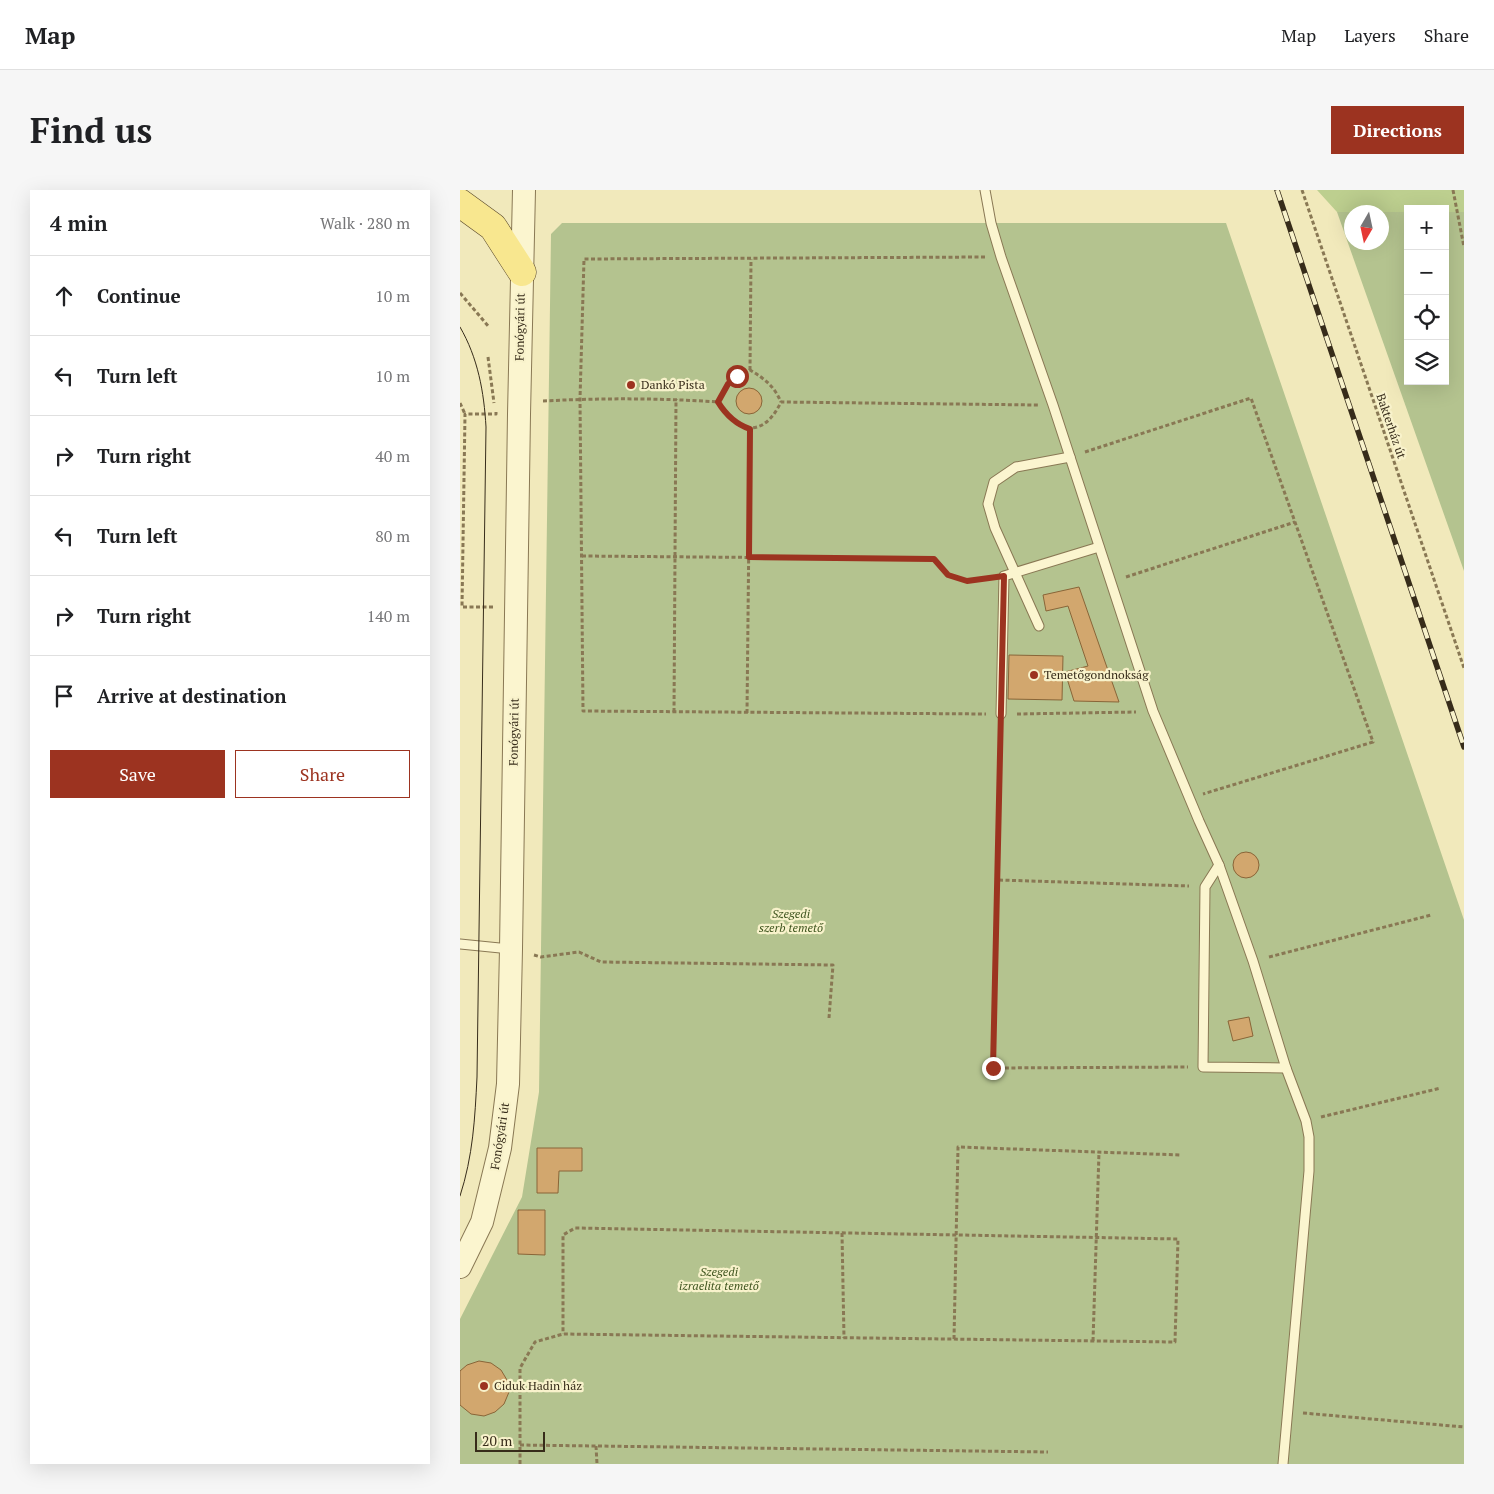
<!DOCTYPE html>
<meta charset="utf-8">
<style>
:root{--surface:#fff;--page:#f6f6f6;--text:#202124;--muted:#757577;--line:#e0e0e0;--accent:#9c3320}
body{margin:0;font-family:"PT Serif",serif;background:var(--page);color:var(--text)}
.controls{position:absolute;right:15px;top:15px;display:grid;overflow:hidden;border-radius:0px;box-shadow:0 5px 20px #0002}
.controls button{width:45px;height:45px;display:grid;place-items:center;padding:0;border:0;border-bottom:1px solid var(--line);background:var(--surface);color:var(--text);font:25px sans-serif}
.compass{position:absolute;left:884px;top:15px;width:45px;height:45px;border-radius:50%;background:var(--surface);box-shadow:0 5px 20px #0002;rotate:189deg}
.scale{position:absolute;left:15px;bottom:12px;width:70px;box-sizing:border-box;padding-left:5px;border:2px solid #372c1a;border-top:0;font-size:14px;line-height:18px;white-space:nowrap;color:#372c1a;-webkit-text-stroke:4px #f8f2cb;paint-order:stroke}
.stop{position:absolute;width:15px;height:15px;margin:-11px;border:4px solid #9c3320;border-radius:50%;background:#fff}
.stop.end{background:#9c3320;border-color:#fff;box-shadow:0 1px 5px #0008}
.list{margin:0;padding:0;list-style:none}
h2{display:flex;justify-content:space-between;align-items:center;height:65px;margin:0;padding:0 20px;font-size:21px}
h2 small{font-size:16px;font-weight:400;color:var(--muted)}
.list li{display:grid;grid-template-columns:32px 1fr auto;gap:15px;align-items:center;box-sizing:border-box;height:80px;padding:0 20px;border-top:1px solid var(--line)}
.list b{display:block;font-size:19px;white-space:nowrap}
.list em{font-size:16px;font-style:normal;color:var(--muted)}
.actions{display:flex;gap:10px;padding:15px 20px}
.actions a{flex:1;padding:11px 0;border:1px solid var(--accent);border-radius:0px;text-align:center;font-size:18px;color:var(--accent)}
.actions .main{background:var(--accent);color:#fff}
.icon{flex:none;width:28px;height:28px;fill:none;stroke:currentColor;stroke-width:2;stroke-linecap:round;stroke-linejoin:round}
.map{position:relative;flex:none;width:1004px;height:1274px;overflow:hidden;border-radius:0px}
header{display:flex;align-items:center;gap:30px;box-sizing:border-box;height:70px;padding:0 25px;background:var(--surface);border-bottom:1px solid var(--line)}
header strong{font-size:24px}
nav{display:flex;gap:28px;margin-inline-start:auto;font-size:18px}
.intro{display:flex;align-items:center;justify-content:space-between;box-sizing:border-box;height:120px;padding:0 30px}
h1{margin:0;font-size:35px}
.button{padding:12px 22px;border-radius:0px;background:var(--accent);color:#fff;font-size:18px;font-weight:700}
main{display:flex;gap:30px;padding:0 30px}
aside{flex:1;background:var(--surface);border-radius:0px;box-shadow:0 5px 20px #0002}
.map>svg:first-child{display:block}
.green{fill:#bdcf8f}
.cemetery{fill:#b4c38f;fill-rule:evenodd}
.building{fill:#d2a76e;stroke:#896538}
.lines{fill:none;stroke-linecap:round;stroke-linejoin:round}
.service-casing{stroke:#897854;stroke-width:11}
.tertiary-casing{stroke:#897854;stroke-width:24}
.primary-casing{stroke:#564529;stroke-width:29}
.path{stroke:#897854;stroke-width:3;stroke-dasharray:4 2.5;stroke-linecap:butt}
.service{stroke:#fbf5cf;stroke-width:9}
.tertiary{stroke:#fbf5cf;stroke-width:22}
.primary{stroke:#f8e78f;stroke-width:28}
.tram{stroke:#372c1a;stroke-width:1}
.rail-casing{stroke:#372c1a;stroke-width:5.5}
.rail{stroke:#f8f2cb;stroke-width:4;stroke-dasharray:11;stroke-linecap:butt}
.route{stroke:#9c3320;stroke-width:6}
.poi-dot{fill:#9c3320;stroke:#f8f2cb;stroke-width:2}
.labels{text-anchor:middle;stroke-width:4.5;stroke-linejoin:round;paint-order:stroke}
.street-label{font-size:12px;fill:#372c1a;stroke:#f8f2cb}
.poi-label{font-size:12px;fill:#372c1a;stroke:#f8f2cb;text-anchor:start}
.park-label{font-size:12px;font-style:italic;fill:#3f551f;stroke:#f8f2cb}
</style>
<header>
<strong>Map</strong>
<nav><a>Map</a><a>Layers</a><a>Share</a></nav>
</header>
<div class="intro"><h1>Find us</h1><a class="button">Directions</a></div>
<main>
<aside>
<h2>4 min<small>Walk · 280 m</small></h2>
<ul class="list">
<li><svg class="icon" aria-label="ahead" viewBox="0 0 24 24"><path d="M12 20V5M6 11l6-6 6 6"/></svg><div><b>Continue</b></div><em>10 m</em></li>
<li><svg class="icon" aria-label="left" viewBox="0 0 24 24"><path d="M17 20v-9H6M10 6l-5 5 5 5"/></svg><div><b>Turn left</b></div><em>10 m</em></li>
<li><svg class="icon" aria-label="right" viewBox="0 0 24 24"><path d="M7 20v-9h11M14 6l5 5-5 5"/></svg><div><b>Turn right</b></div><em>40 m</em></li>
<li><svg class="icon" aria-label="left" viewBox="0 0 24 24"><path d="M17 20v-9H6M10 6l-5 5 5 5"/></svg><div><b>Turn left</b></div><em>80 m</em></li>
<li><svg class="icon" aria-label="right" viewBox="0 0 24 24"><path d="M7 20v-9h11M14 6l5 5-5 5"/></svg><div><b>Turn right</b></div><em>140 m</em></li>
<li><svg class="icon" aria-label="arrive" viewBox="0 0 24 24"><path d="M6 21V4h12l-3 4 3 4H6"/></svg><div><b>Arrive at destination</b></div></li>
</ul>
<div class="actions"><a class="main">Save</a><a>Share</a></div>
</aside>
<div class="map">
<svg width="1004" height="1274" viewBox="0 0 1004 1274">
<rect width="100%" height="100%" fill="#f1e9bb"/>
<path class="green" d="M857,0H1004V22H985V19H948V22H877Z"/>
<g class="cemetery">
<path d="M877,22H948V191H985V22H1004V381ZM922,22V52H892V22Z"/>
<path d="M102,33H766L1004,730V1274H0V1129L62,1007L79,902L91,44Z"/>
</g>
<g class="building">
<circle cx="289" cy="211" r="13"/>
<path d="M619,397L659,512L614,511L605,482L628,476L608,416L586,421L583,405Z"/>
<path d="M549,465L603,466L602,510L548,509Z"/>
<circle cx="786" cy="675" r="13"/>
<path d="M789,827L793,846L773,851L768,831Z"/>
<path d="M77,958H122V981H99L98,1003H77Z"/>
<path d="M58,1020H85V1065L58,1064Z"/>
<path d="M19,1171L31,1173L41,1180L47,1190L49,1202L44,1214L35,1222L24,1226L11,1224L0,1215V1181L7,1175Z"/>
</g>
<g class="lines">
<g class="service-casing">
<g id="service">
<path d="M525,0L531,33L541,67L593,215L693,521L739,631L759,675L793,771L826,878L846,931L849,947V981L823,1274"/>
<path d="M579,436L535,338L528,314L534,292L556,277L610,267"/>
<path d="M541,524L544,386L639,357"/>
<path d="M759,675L745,697L743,877L826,878"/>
<path d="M0,754L51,759"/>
</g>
</g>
<g class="tertiary-casing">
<path id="tertiary" d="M0,1077L22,1032L40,958L48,894L51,759L59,224L64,0"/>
</g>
<g class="primary-casing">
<path id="primary" d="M0,13L33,37L62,82"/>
</g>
<g class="path">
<path d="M842,0L1004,478"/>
<path d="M993,0L1004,57"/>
<path d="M525,67L124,69L120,209L123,521L526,524"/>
<path d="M0,103L29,137"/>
<path d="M28,167L34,213"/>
<path d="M290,180L291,69"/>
<path d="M83,211C141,208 200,208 258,212C277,245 304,248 321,212L578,215"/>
<path d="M258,212C267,194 272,189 290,180C305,189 314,196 321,212"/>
<path d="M0,213L5,224"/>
<path d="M625,262L791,208L913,552L743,604"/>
<path d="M122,366L474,369L488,385L507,391L527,389"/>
<path d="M666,387L835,332"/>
<path d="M33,417H2L5,224H36V222"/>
<path d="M214,522L216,209"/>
<path d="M287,523L290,239"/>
<path d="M557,524L676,522"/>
<path d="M541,539L533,878L728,877"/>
<path d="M539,690L729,696"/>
<path d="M74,765L81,767L119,762L141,772L373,775L369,828"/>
<path d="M809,767L971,725"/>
<path d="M861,927L981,898"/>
<path d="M382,1043L384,1148"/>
<path d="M494,1149L498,957L720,965"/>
<path d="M633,1151L639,962"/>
<path d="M843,1223L1004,1237"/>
<path d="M60,1255L588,1262"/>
<path d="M136,1256L137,1274"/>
<path d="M60,1274V1178L75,1152L103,1144L715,1152L718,1049L115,1038L103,1045V1144"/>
</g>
<use href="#service" class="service"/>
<use href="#tertiary" class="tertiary"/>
<use href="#primary" class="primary"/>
<path class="tram" d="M0,137C18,168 24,202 26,237L17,887C15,928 13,966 0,1006"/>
<g class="rail-casing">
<path id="rail" d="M817,0L1004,557"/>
</g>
<use href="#rail" class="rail"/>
</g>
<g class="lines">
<path class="route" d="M277,186L268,194L258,212C266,225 275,234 290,239L289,367L474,369L488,385L507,391L544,386L533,878"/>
</g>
<g class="poi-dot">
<circle cx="171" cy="195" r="5"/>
<circle cx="574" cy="485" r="5"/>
<circle cx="24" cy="1196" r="5"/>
</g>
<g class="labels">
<g class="street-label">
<text transform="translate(60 137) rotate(-89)" y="4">Fonógyári út</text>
<text transform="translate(931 236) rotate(71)" y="4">Bakterház út</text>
<text transform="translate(54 542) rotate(-89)" y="4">Fonógyári út</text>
<text transform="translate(40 946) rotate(-81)" y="4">Fonógyári út</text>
</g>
<g class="poi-label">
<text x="181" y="199">Dankó Pista</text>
<text x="584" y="489">Temetőgondnokság</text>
<text x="34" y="1200">Ciduk Hadin ház</text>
</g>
<g class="park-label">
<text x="331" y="728">Szegedi<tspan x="331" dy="14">szerb temető</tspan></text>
<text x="259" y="1086">Szegedi<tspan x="259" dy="14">izraelita temető</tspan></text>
</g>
</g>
</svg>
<div class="controls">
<button>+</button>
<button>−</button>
<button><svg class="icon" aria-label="locate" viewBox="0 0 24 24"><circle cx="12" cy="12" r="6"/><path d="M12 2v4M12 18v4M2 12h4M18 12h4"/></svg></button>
<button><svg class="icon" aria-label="layers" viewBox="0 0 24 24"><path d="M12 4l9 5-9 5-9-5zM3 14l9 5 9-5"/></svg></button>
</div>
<svg class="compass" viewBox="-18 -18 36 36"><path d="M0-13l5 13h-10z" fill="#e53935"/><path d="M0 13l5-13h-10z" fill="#757577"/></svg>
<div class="scale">20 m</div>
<div class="stop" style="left:277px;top:186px"></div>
<div class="stop end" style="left:533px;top:878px"></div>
</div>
</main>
